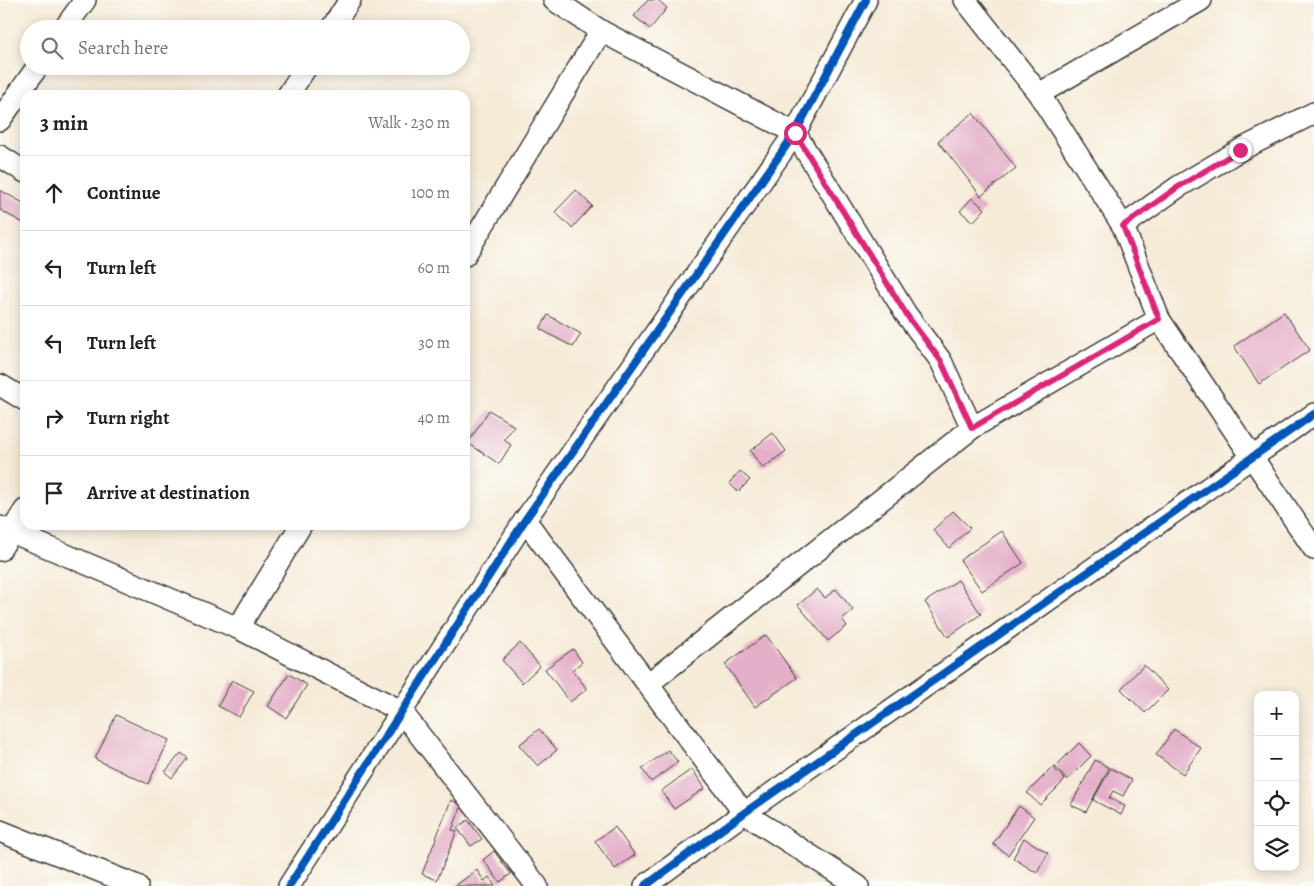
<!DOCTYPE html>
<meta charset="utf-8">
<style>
:root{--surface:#fff;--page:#f6f6f6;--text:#222;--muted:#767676;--line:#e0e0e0}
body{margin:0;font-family:Alegreya,serif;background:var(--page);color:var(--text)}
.controls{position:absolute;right:15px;bottom:15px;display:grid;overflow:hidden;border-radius:10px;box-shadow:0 2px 12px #0003}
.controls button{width:45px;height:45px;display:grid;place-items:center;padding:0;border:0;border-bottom:1px solid var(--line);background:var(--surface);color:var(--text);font:25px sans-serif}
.stop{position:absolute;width:15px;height:15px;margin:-11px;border:4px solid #db2777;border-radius:50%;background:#fff}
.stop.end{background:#db2777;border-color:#fff;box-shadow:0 1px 5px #0008}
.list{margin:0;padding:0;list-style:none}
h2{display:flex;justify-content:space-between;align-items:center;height:65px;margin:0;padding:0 20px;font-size:21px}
h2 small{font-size:16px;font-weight:400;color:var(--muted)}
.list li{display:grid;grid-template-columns:32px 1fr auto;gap:15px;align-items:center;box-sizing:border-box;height:75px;padding:0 20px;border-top:1px solid var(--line)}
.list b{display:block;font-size:19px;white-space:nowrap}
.list em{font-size:16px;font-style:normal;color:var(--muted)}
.icon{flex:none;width:28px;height:28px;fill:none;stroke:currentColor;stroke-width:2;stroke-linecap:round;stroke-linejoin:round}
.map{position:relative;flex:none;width:1314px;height:886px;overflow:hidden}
.search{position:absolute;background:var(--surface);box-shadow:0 2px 12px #0003;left:20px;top:20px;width:450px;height:55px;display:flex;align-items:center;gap:12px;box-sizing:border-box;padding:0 18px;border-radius:28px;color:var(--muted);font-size:19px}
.panel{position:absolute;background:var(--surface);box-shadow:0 2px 12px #0003;left:20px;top:90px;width:450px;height:440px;border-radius:15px}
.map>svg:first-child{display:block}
.building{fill:#e4b0c9}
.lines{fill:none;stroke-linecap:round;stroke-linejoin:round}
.street-casing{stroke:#3d3b38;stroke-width:24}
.street{stroke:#fff;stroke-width:21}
.cycleway-casing{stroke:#fdfcf7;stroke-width:11}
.cycleway{stroke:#0057b8;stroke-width:8}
.route{stroke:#db2777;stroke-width:6}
</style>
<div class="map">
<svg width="1314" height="886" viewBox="0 0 1314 886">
<rect width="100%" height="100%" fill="#fdfcf7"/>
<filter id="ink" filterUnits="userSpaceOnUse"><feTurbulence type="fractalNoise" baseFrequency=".02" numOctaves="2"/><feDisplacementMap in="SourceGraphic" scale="10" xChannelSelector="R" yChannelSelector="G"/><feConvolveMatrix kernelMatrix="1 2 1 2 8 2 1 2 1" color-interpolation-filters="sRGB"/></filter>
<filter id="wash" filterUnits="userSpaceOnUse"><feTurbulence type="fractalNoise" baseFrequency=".0096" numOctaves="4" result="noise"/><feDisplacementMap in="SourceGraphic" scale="20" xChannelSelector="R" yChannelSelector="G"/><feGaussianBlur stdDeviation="1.12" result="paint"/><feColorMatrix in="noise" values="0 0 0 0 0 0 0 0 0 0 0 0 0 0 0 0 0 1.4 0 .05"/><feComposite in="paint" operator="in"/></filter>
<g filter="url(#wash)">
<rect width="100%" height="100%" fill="#f6ebd8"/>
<g id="blocks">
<g class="building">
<path d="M648,0H658L667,8L650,29L634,16Z"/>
<path d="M973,113L1016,168L981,196L938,141Z"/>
<path d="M0,190L25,204V224L0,210Z"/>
<path d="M576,190L592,206L572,228L555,212Z"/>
<path d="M972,198L985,209L973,222L960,211Z"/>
<path d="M1284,312L1310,350L1259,384L1234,346Z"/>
<path d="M548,315L581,334L573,347L540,329Z"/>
<path d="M489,410L514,426L504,440L511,445L499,464L468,443Z"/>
<path d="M773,433L786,451L763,468L750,451Z"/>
<path d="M740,471L750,480L738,492L729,483Z"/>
<path d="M953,511L970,528L949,548L933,530Z"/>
<path d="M1002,531L1023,563L982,591L960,560Z"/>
<path d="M958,580L981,614L948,637L925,602Z"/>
<path d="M817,589L825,598L836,589L853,610L842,619L847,626L828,641L798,605Z"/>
<path d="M766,635L797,678L755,707L725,664Z"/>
<path d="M520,643L540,666L522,683L502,660Z"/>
<path d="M573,649L582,662L572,670L587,689L570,702L545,669Z"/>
<path d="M1144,665L1168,690L1145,713L1121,689Z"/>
<path d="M289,674L307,685L286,718L268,706Z"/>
<path d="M232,680L254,691L239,717L218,706Z"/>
<path d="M116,715L169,740L148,784L95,759Z"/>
<path d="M539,729L557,750L538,766L519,745Z"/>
<path d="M1174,729L1201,748L1183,774L1156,755Z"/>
<path d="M1079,743L1091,756L1067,780L1055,767Z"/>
<path d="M668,750L678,762L651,782L642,769Z"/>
<path d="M181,753L188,758L172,778L165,772Z"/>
<path d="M1095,760L1109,768L1086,812L1071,805Z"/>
<path d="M1053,767L1065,780L1040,805L1027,793Z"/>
<path d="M1111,768L1132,780L1123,796L1113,791L1109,798L1125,806L1121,815L1093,800Z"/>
<path d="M692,769L705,788L674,809L661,791Z"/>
<path d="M451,800L462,805L452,830L457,831L437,880L422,874Z"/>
<path d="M1019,806L1034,817L1008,855L993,844Z"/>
<path d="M468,820L482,839L471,846L457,828Z"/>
<path d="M615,827L635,855L615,869L595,841Z"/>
<path d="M1024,838L1048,853L1037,873L1013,858Z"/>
<path d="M494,851L511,874L500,882L483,860Z"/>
<path d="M477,870L484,881L489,877L495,886H455Z"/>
</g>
</g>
</g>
<g filter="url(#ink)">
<use href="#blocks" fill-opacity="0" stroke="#3d3b38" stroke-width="1"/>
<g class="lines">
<g class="street-casing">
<g id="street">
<path d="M554,0L601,31L795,133L906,314L941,361L972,428"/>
<path d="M965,0L1039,94L1123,226L1159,319L1314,549"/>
<path d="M64,29L85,0"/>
<path d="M331,29L350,0"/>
<path d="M1039,94L1201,0"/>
<path d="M288,95L307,66"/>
<path d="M0,120L38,66"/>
<path d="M0,156L25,172"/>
<path d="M1123,226L1178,187L1240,150L1314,113"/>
<path d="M465,255L601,31"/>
<path d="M0,385L25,400"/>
<path d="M525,520L744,813L858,886"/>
<path d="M0,527L238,628L401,711L537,886"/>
<path d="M0,550L25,510"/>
<path d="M238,628L301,525"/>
<path d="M648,684L972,428L1159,319"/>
<path d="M0,831L137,886"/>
<path d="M289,886L525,520L795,133L866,0"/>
<path d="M645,886L744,813L1314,414"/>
</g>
</g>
<use href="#street" class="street"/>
<g class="cycleway-casing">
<g id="cycleway">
<path d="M289,886L525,520L795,133L866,0"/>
<path d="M645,886L744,813L1314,414"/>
</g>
</g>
<use href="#cycleway" class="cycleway"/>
</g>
</g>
<g class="lines" filter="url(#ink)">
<path class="route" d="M795,133L906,314L941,361L972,428L1159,319L1123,226L1178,187L1240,150"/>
</g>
</svg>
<div class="controls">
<button>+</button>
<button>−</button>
<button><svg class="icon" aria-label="locate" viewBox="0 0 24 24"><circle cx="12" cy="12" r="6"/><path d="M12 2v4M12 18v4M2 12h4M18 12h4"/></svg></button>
<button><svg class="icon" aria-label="layers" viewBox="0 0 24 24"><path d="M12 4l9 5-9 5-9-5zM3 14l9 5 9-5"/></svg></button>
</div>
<div class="stop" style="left:795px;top:133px"></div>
<div class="stop end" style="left:1240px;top:150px"></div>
<div class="search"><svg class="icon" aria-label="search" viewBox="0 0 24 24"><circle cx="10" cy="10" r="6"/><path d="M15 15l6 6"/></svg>Search here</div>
<section class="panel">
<h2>3 min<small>Walk · 230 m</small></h2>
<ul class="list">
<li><svg class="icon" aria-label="ahead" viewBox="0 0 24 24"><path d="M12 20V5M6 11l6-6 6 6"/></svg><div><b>Continue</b></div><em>100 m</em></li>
<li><svg class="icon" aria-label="left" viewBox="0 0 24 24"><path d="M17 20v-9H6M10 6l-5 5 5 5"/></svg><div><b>Turn left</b></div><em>60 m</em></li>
<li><svg class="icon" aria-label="left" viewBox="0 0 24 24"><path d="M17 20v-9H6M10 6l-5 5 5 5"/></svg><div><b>Turn left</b></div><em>30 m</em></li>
<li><svg class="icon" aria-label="right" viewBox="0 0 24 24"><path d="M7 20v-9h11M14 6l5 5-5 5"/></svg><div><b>Turn right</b></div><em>40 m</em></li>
<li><svg class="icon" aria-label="arrive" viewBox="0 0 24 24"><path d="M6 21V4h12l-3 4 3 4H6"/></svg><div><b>Arrive at destination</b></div></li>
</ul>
</section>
</div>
